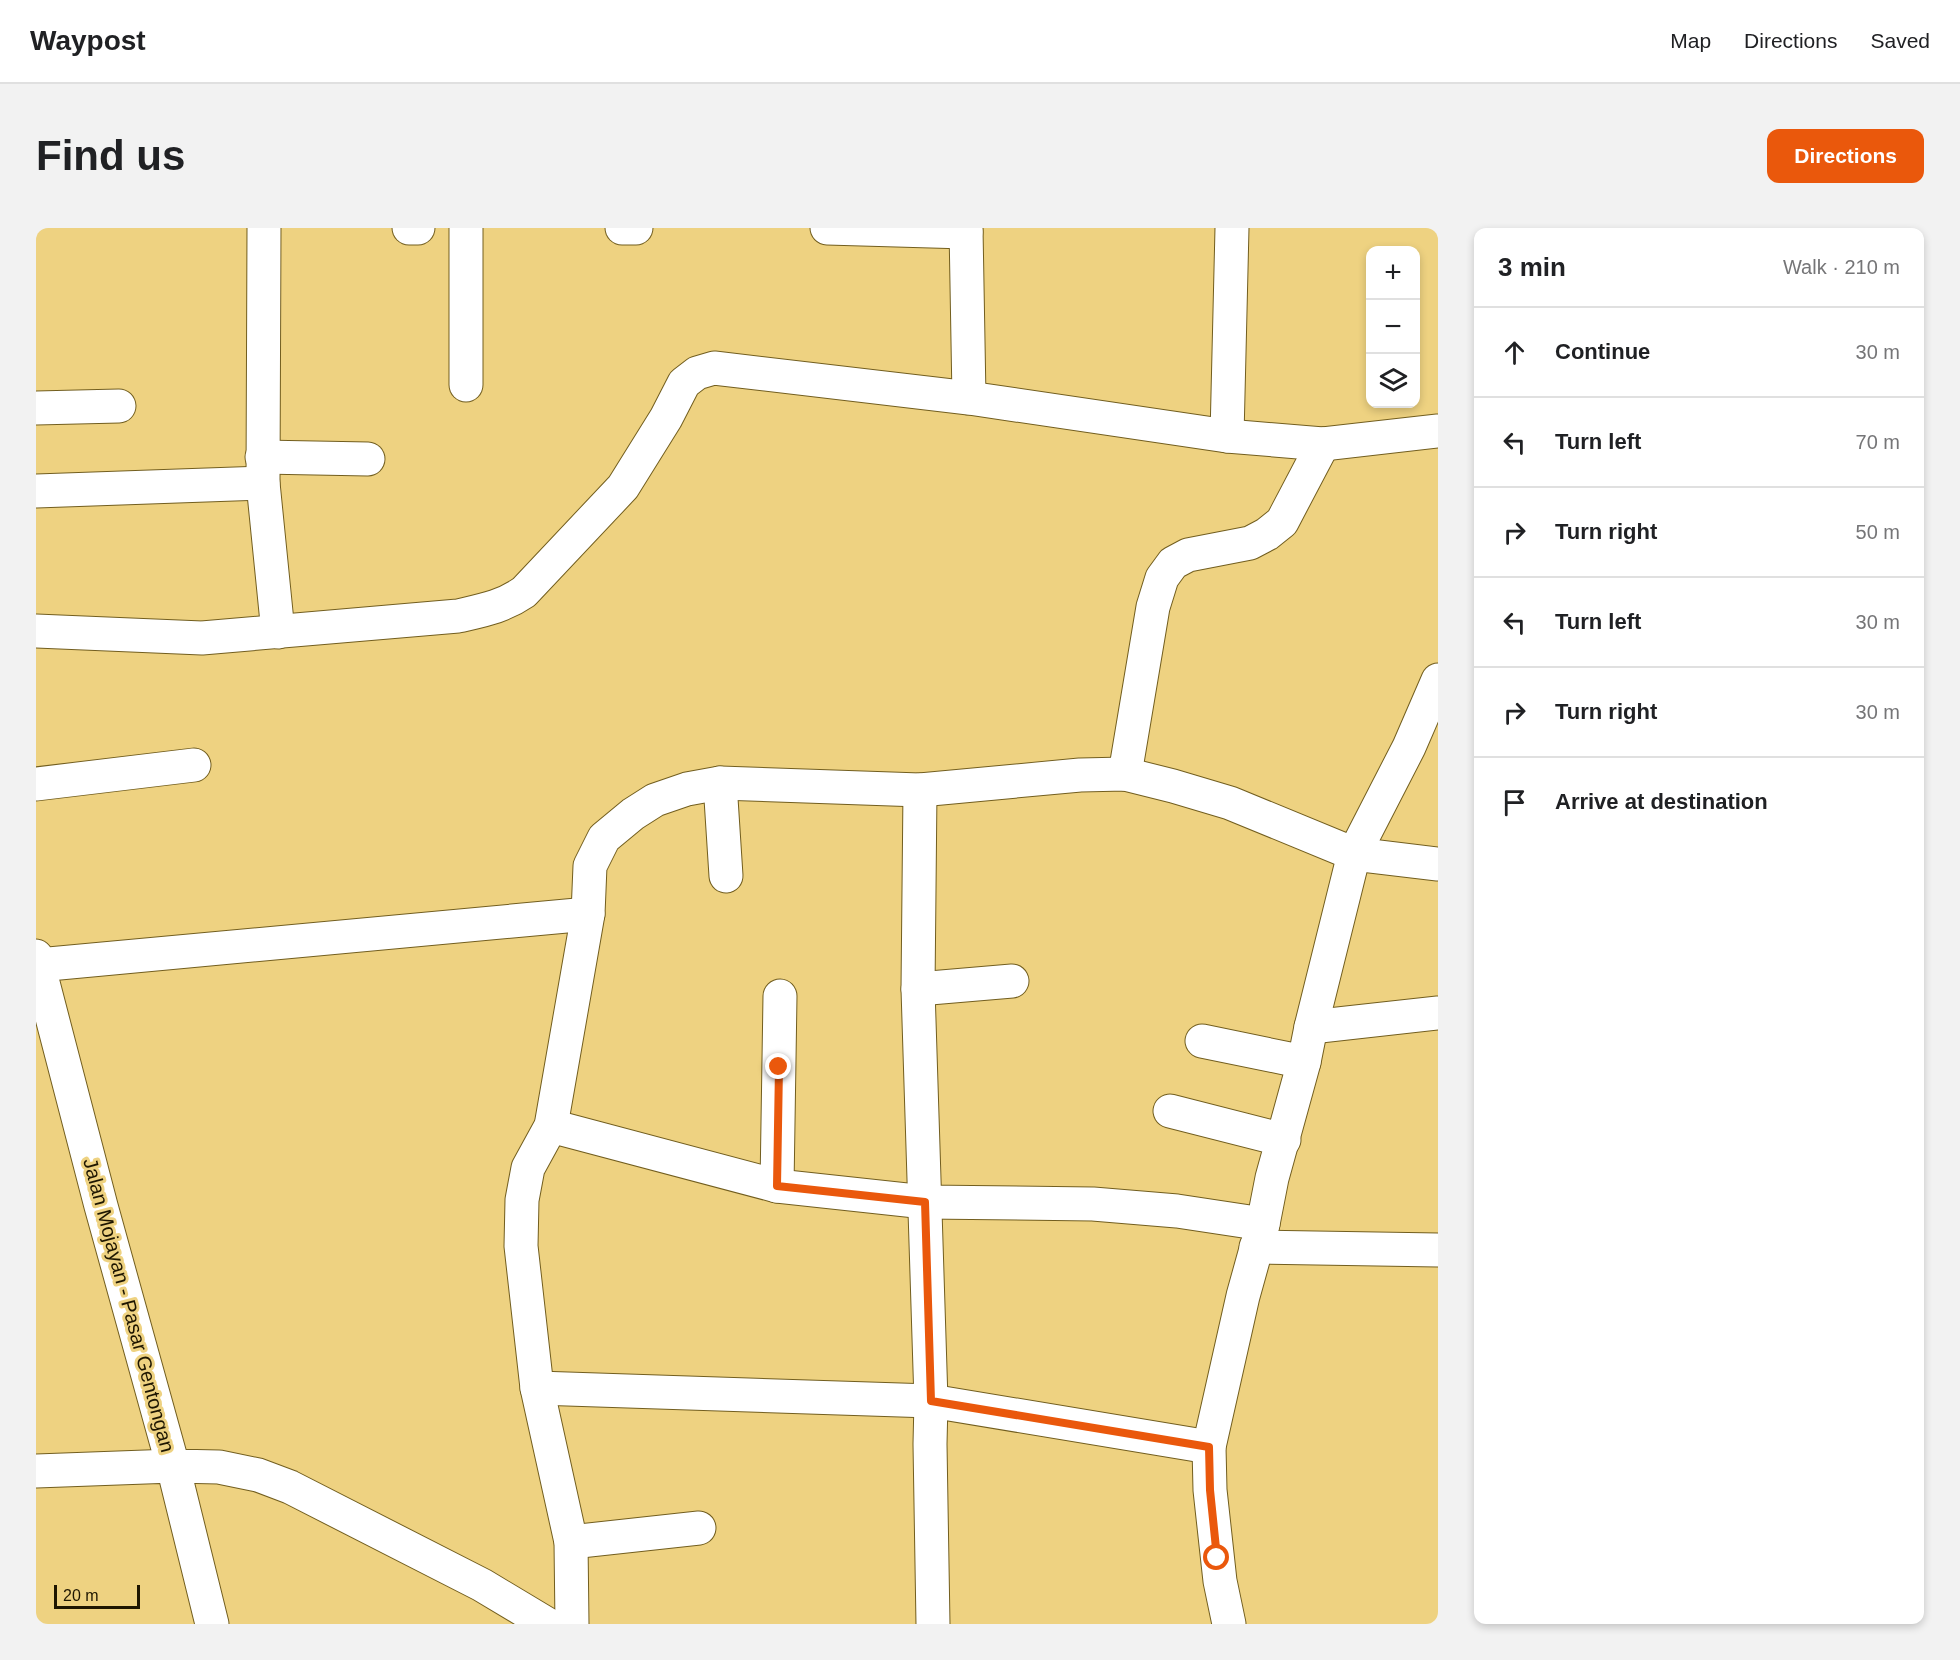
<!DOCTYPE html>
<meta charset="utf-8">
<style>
:root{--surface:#fff;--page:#f2f2f2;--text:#202124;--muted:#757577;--line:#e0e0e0;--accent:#ea580c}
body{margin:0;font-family:Arial,sans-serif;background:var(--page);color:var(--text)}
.controls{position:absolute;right:18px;top:18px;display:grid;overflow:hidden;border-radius:12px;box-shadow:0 3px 9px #0003}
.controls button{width:54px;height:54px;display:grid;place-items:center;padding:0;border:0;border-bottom:2px solid var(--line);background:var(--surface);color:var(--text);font:30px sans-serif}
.scale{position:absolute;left:18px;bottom:15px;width:86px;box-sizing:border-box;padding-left:6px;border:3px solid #1e1600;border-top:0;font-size:16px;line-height:21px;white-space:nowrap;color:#1e1600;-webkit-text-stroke:4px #eed281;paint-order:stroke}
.stop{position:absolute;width:18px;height:18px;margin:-14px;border:4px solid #ea580c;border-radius:50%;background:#fff}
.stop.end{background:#ea580c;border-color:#fff;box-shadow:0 2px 6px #0008}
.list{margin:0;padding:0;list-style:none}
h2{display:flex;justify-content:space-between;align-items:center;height:78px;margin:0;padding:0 24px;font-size:26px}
h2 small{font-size:20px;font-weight:400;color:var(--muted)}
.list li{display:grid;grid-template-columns:39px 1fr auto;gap:18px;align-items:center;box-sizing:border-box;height:90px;padding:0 24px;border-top:2px solid var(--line)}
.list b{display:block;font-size:22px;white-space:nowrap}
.list em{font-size:20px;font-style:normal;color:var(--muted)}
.icon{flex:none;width:33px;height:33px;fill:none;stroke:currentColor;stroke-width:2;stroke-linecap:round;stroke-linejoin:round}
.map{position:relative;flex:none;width:1402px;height:1396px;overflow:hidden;border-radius:12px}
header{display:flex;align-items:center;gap:36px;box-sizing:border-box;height:84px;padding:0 30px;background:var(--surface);border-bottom:2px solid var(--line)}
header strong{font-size:28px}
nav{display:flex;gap:33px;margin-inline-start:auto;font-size:21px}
.intro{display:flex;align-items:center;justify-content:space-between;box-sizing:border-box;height:144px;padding:0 36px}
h1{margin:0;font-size:42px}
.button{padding:15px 27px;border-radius:12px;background:var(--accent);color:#fff;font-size:21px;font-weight:700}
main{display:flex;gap:36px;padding:0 36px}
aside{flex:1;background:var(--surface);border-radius:12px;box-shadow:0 3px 9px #0003}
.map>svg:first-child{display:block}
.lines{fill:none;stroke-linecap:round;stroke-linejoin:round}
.minor-casing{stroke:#725e1f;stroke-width:35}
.minor{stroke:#fff;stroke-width:33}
.route{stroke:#ea580c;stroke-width:8}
.labels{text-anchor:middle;stroke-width:6;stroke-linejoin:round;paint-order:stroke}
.street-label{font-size:20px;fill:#1e1600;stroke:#eed281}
</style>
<header>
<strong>Waypost</strong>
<nav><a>Map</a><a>Directions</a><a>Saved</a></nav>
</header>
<div class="intro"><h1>Find us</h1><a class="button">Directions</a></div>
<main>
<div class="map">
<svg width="1402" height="1396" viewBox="0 0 1402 1396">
<rect width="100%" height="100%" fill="#eed281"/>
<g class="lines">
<g class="minor-casing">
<g id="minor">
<path d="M228,0L227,255L242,404"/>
<path d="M373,0H382"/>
<path d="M430,0V157"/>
<path d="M586,0H600"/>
<path d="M791,0L930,4"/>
<path d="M930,0L933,170"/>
<path d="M0,180L83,178"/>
<path d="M1191,208L1196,0"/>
<path d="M226,229L332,231"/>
<path d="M0,263L227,255"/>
<path d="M0,403L166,410L422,388C448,382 466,379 488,364L587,259L630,190L648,155L661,145L678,140L933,170L1191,208L1287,216L1402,203"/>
<path d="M1089,546L1117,379L1126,350L1137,335L1152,327L1214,315L1231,306L1246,294L1287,216"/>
<path d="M684,555L690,648"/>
<path d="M0,556L158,537"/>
<path d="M884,562L882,761L895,1173L894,1216L897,1396"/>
<path d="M0,728L65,978L137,1238L183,1239L222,1247L254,1259L446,1357L511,1396"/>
<path d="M2,737L552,686"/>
<path d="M882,761L976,753"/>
<path d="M1275,799L1402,785"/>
<path d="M1166,813L1268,834"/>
<path d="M1134,883L1248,912"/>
<path d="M515,898L741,958L889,974L1057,976L1141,983L1227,996"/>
<path d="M741,958L744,768"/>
<path d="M1220,1019L1402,1022"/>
<path d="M501,1160L895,1173L1173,1219"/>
<path d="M0,1243L137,1238L176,1396"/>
<path d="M535,1314L663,1300"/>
<path d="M536,1396L535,1314L501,1160L485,1018L486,972L492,940L515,898L552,686L554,638L568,610L597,586L619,572L651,561L684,555L884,562L1044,547L1089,546L1137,558L1194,575L1318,626L1402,636"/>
<path d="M1193,1396L1184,1353L1174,1262L1173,1219L1207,1068L1227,996L1236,950L1268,834L1275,799L1318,626L1373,519L1402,452"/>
</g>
</g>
<use href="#minor" class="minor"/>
</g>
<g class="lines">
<path class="route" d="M743,839L741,958L889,974L895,1173L1173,1219L1174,1262L1181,1330"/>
</g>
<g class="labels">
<g class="street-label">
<text transform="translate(93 1077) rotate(75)" y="7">Jalan Mojayan - Pasar Gentongan</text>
</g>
</g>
</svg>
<div class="controls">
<button>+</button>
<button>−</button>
<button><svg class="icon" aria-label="layers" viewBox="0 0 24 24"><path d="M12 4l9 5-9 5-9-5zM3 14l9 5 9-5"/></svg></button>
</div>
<div class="scale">20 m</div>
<div class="stop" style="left:1181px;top:1330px"></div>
<div class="stop end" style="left:743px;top:839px"></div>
</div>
<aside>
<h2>3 min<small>Walk · 210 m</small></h2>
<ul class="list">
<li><svg class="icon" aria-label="ahead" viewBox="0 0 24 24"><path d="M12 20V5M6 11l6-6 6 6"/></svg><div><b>Continue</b></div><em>30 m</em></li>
<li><svg class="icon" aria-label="left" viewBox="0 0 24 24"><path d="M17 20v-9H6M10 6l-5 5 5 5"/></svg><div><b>Turn left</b></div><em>70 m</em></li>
<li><svg class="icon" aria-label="right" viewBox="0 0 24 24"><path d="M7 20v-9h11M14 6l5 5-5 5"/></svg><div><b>Turn right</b></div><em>50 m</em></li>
<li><svg class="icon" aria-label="left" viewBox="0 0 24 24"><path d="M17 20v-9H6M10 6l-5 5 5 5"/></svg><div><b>Turn left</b></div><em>30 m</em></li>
<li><svg class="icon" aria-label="right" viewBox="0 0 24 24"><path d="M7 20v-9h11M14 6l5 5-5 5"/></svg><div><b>Turn right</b></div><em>30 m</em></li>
<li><svg class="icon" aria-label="arrive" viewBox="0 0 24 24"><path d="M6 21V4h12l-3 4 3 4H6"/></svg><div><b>Arrive at destination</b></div></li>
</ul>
</aside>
</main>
